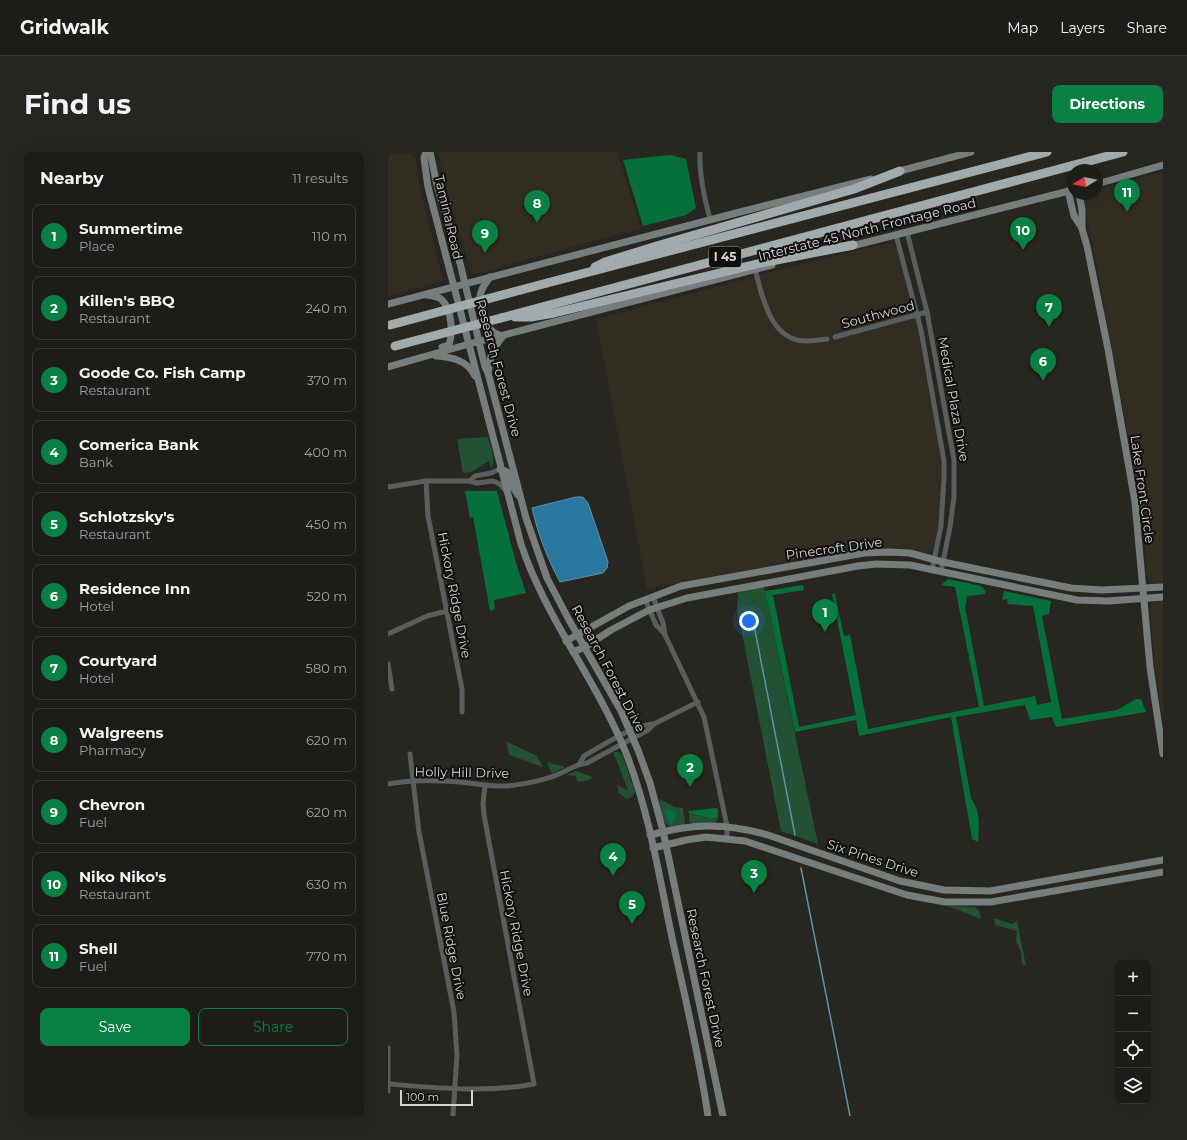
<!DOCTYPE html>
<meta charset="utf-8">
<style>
:root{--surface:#1e1c18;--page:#262521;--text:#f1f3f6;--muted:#a1a1a2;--line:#3c3a37;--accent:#0b8043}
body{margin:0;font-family:Montserrat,sans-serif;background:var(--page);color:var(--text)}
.controls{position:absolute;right:12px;bottom:12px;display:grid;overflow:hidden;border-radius:8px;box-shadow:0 4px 16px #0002}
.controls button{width:36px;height:36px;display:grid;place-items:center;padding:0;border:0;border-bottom:1px solid var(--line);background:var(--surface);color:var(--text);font:20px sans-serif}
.compass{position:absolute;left:679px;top:12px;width:36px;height:36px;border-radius:50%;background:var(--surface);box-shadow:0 4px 16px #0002;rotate:260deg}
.scale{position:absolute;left:12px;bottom:10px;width:73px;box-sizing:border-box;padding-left:4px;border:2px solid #d5d4d0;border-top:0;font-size:11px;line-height:14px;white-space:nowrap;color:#d5d4d0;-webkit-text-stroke:3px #100f0d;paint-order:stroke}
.you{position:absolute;left:361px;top:469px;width:14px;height:14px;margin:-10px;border:3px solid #fff;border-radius:50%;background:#1a73e8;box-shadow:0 0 0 6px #1a73e833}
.badge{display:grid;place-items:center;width:26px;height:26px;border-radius:50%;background:var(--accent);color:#fff;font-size:13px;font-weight:700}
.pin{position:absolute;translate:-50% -33px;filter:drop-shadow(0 1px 2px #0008)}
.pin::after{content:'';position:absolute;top:21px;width:14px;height:12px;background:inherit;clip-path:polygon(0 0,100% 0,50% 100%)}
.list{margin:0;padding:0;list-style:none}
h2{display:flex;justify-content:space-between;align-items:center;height:52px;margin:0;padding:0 16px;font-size:17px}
h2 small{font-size:13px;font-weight:400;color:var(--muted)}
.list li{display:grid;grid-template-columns:26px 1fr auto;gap:12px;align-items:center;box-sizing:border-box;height:64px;margin:0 8px 8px;padding:0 8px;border:1px solid var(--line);border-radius:8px}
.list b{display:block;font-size:15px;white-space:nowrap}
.list p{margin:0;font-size:13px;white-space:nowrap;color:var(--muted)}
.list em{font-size:13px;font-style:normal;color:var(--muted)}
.actions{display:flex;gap:8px;padding:12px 16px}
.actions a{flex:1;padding:9px 0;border:1px solid var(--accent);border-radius:8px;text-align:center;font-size:14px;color:var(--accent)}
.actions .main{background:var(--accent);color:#fff}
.icon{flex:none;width:22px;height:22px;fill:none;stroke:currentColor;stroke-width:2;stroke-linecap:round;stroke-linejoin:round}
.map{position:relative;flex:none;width:775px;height:964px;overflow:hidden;border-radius:8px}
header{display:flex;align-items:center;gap:24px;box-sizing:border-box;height:56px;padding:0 20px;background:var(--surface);border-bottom:1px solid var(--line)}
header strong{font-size:19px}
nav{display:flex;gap:22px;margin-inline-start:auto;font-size:14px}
.intro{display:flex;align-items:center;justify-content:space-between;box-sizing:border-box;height:96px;padding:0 24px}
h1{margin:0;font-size:28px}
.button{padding:10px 18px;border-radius:8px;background:var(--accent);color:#fff;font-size:14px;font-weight:700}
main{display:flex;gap:24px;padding:0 24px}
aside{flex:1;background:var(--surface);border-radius:8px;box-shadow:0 4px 16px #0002}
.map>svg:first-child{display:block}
.built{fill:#312d21}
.green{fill:#225133}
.forest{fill:#05703b}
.water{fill:#28779e;stroke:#5c93ad}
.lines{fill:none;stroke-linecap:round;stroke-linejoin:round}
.stream{stroke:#5c93ad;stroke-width:1.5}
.street{stroke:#5a5e5e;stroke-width:5}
.secondary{stroke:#777d7d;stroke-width:7}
.highway{stroke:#a1abab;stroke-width:9}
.highway-bridge{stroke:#a1abab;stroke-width:9}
.labels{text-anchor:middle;stroke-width:4;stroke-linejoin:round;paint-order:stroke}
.shield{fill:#100f0d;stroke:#9a9996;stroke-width:1}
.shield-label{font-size:12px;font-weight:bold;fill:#d5d4d0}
.street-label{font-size:13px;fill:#d5d4d0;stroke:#100f0d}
</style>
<header>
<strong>Gridwalk</strong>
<nav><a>Map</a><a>Layers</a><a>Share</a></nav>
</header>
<div class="intro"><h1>Find us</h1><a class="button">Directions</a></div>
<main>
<aside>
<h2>Nearby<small>11 results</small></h2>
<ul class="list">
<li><span class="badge">1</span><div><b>Summertime</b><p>Place</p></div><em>110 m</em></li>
<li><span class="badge">2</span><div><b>Killen's BBQ</b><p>Restaurant</p></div><em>240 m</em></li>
<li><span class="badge">3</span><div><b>Goode Co. Fish Camp</b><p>Restaurant</p></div><em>370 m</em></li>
<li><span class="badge">4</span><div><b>Comerica Bank</b><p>Bank</p></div><em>400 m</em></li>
<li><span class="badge">5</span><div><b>Schlotzsky's</b><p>Restaurant</p></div><em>450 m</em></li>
<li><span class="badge">6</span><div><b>Residence Inn</b><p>Hotel</p></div><em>520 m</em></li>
<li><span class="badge">7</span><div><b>Courtyard</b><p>Hotel</p></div><em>580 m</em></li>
<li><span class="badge">8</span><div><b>Walgreens</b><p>Pharmacy</p></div><em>620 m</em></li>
<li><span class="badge">9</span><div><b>Chevron</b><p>Fuel</p></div><em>620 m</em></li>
<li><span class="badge">10</span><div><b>Niko Niko's</b><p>Restaurant</p></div><em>630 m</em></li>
<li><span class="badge">11</span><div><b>Shell</b><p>Fuel</p></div><em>770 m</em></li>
</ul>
<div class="actions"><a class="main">Save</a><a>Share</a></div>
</aside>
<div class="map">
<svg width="775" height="964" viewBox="0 0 775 964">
<rect width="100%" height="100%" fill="#282620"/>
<g class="built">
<path d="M50,0H229L253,76L84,123L57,31Z"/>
<path d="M0,2H24L28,6L32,36L55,129L0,144Z"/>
<path d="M775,20V432L765,433L760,429L753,356L708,109L695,48L697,42H709V37Z"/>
<path d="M500,91L505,92L510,99L529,175L553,304L554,334L552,369L544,398L542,400L537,402L522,398L499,397L461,399L259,437L208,167L387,119Z"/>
<path d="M767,448H775V569L767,514L762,457L763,453Z"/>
</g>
<g class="green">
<path d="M100,285C102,295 109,307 103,317L101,309L83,320L75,321L69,287Z"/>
<path d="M376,434L430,692L393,679L349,456L350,439Z"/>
<path d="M118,589L149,604L155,615L121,603Z"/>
<path d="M225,600H231L234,603L247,640L244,645L238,647L231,641L229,633L240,638Z"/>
<path d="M159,610L177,615L165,621L163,620Z"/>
<path d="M188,619L205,625L201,628L190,630L187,624L178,623Z"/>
<path d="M271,647L287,655L295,656L297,671L295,673C292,674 288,675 285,675C274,675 273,656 271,647Z"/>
<path d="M301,661L322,667L330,666L329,669L327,671L305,672L301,669Z"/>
<path d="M560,754L587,755L591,758L593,767Z"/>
<path d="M606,766L624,772L629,769L638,814L634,812L633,800L628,789L629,779L607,773Z"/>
</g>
<g class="forest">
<path d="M282,3L298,7L308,56L298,63L255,74L235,8Z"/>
<path d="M77,339H109L129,414L138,441L106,448L107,457L102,459L85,365L82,366Z"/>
<path d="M560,427L593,434L598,439L597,442L579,444L577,455L596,554L647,544L649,553L663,550L645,454L620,452L619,447L614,448L616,439L663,449L661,462L654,464L674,567L729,558L748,547H753L758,560L668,575L664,565L642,568L637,553L568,565L583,646C593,661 591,673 590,690L584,687L563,565L471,584L468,568L407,580L377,439L415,433L416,438L385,443L411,575L468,563L444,442H447L456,484L462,483L480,577L591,555L567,435L553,433Z"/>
<path d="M328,656L330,657V666L323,667L301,661L300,659Z"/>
<path d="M276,657L284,659L289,661V664L285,667L286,670L283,672L280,669Z"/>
</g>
<path class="water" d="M188,345H195L200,351L220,410L219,416L215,421L172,430C159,406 150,382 144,356Z"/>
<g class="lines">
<g class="stream">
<path d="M364,463L407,683"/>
<path d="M413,716L462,964"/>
</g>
<g class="street">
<path d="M312,0C311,23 316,45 322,67"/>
<path d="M519,80L539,160L566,308V345L562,375L553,420"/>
<path d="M508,83L533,178L556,309V326L553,374L544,418"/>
<path d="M367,117C374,144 382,188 417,189C425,189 432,188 439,187"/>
<path d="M447,185L539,160"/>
<path d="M38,329L40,364L74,537V560"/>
<path d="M82,329L87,324L103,321L112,317"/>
<path d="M0,335L38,329H82L89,331L105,329L112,332L118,339"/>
<path d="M265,445L275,471L277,483L316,565L339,674V687"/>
<path d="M257,447L268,473L277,482"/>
<path d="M0,482L39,464L59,459"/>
<path d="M0,512L4,537"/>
<path d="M22,602L31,680L66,860L69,903L65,964"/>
<path d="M192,611L196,604C214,594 246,572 266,572"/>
<path d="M0,632C20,628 50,628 71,630C87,631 103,635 120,634C136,632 155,629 171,622C180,618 188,612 199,611L260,578L266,572L310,550"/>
<path d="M0,896V939"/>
<path d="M1,932C50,936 98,941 146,932L96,663L95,651L97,634"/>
</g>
<g class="secondary">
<path d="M38,0L36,6L40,35L133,392C158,467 209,529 238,601C260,657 270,717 282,776C295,838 311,901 320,964"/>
<path d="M42,0L49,33L72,111L97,215L100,221L138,366L159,426L181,468L233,559L250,598L262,631L275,679L335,964"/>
<path d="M508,20L583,0"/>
<path d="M709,32L775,13"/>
<path d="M680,39L686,64L694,76"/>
<path d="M691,42L694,58V77L699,94L720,197L747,350L762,515L775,602"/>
<path d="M460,95L685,38"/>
<path d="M39,143C43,144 50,144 54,148C64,158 65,181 61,193L54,195"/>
<path d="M0,152L356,59L483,27"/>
<path d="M48,204C64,205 79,208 87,224"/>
<path d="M0,215L81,192L384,113"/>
<path d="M100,221L104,199L115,184C111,183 107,182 104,179C97,173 91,154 92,145C92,137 98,131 102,125"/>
<path d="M112,317L119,320L123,332L130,343"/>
<path d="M178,489L241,454L293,434L476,401L500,400L522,401L555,410L683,436L714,438L775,435"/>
<path d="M185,500L197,495L223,478L261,458L299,446L470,414L488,412L522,413L689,448L720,449L775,445"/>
<path d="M262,683C306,671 337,671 380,683L512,729L556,738L602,739L775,708"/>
<path d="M265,696L298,688L318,685L357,689L519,743L557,750H603L775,720"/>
</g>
<g class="highway">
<path d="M207,115L217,110L272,93L466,37L512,19"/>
<path d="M159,131L659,0"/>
<path d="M127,165H143L166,161L373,111L465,93"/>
<path d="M113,166L735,0"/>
</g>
<g class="highway-bridge">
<path d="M2,173L159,131"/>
<path d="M7,194L113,166"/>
</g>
</g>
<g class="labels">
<rect class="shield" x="321" y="95" width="32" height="20" rx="3"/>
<g class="shield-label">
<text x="337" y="109">I 45</text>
</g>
<g class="street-label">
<text transform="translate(61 65) rotate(77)" y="5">Tamina Road</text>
<text transform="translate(479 77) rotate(-14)" y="5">Interstate 45 North Frontage Road</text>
<text transform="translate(490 162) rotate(-15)" y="5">Southwood</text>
<text transform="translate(111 216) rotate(75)" y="5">Research Forest Drive</text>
<text transform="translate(566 247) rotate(80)" y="5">Medical Plaza Drive</text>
<text transform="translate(755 337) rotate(82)" y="5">Lake Front Circle</text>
<text transform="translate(446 396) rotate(-8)" y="5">Pinecroft Drive</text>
<text transform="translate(67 443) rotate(79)" y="5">Hickory Ridge Drive</text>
<text transform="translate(221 516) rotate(62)" y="5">Research Forest Drive</text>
<text transform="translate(74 620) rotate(1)" y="5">Holly Hill Drive</text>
<text transform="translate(485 706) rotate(18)" y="5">Six Pines Drive</text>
<text transform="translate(129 781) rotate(79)" y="5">Hickory Ridge Drive</text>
<text transform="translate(64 794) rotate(79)" y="5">Blue Ridge Drive</text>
<text transform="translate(318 826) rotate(78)" y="5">Research Forest Drive</text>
</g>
</g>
</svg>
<div class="controls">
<button>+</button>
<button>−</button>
<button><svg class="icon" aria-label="locate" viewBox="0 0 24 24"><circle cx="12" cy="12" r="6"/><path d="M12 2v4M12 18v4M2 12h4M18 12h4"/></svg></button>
<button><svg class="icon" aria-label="layers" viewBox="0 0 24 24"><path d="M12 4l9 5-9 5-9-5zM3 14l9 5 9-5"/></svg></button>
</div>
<svg class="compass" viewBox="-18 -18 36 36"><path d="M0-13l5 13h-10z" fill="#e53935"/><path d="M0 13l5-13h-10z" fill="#a1a1a2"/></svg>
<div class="scale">100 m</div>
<div class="you"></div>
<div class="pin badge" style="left:437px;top:480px">1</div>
<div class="pin badge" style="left:302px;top:635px">2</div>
<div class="pin badge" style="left:366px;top:741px">3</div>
<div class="pin badge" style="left:225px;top:724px">4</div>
<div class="pin badge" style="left:244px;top:772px">5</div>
<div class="pin badge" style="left:655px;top:229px">6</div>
<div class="pin badge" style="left:661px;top:175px">7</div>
<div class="pin badge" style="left:149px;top:71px">8</div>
<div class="pin badge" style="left:97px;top:101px">9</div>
<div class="pin badge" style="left:635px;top:98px">10</div>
<div class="pin badge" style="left:739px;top:60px">11</div>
</div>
</main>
